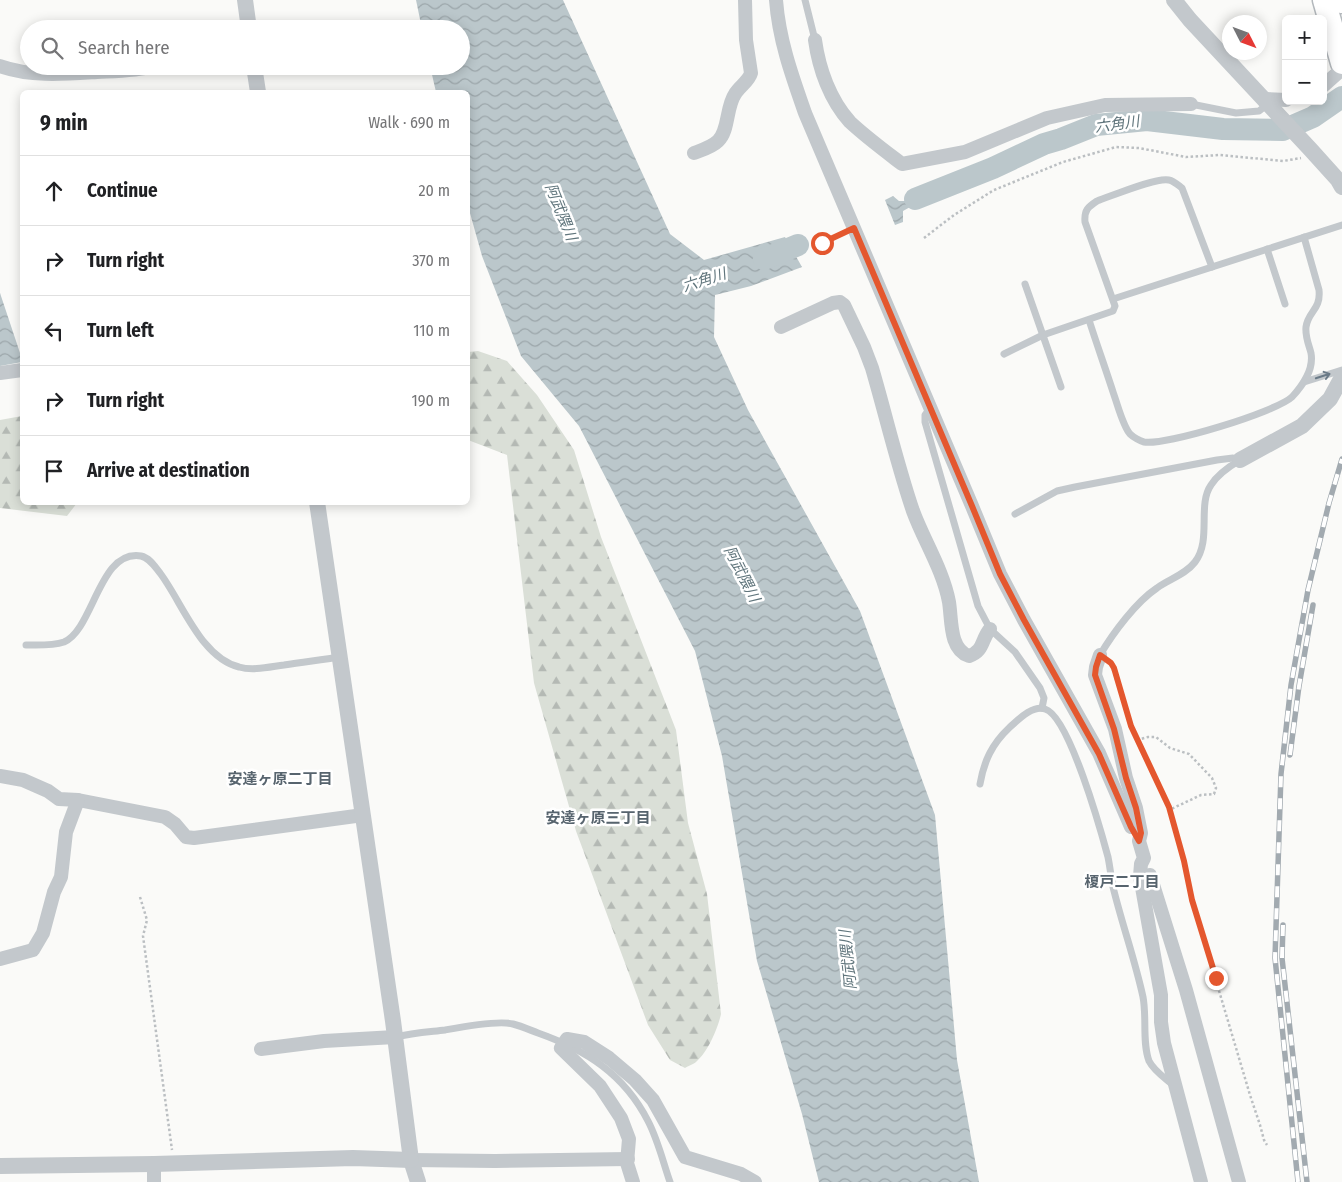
<!DOCTYPE html>
<meta charset="utf-8">
<style>
:root{--surface:#fff;--page:#f6f6f6;--text:#202124;--muted:#757577;--line:#e0e0e0}
body{margin:0;font-family:"Fira Sans Condensed","Noto Sans JP",sans-serif;background:var(--page);color:var(--text)}
.controls{position:absolute;right:15px;top:15px;display:grid;overflow:hidden;border-radius:8px;box-shadow:0 2px 12px #0003}
.controls button{width:45px;height:45px;display:grid;place-items:center;padding:0;border:0;border-bottom:1px solid var(--line);background:var(--surface);color:var(--text);font:25px sans-serif}
.compass{position:absolute;left:1222px;top:15px;width:45px;height:45px;border-radius:50%;background:var(--surface);box-shadow:0 2px 12px #0003;rotate:132deg}
.stop{position:absolute;width:15px;height:15px;margin:-11px;border:4px solid #e4572e;border-radius:50%;background:#fff}
.stop.end{background:#e4572e;border-color:#fff;box-shadow:0 1px 5px #0008}
.list{margin:0;padding:0;list-style:none}
h2{display:flex;justify-content:space-between;align-items:center;height:65px;margin:0;padding:0 20px;font-size:21px}
h2 small{font-size:16px;font-weight:400;color:var(--muted)}
.list li{display:grid;grid-template-columns:32px 1fr auto;gap:15px;align-items:center;box-sizing:border-box;height:70px;padding:0 20px;border-top:1px solid var(--line)}
.list b{display:block;font-size:19px;white-space:nowrap}
.list em{font-size:16px;font-style:normal;color:var(--muted)}
.icon{flex:none;width:28px;height:28px;fill:none;stroke:currentColor;stroke-width:2;stroke-linecap:round;stroke-linejoin:round}
.map{position:relative;flex:none;width:1342px;height:1182px;overflow:hidden}
.search{position:absolute;background:var(--surface);box-shadow:0 2px 12px #0003;left:20px;top:20px;width:450px;height:55px;display:flex;align-items:center;gap:12px;box-sizing:border-box;padding:0 18px;border-radius:28px;color:var(--muted);font-size:19px}
.panel{position:absolute;background:var(--surface);box-shadow:0 2px 12px #0003;left:20px;top:90px;width:450px;height:415px;border-radius:8px}
.map>svg:first-child{display:block}
.forest{fill:url(#forest-firs)}
.water{fill:url(#water-waves)}
.lines{fill:none;stroke-linecap:round;stroke-linejoin:round}
.river{stroke:#bbc7cb;stroke-width:22}
.trunk-casing{stroke:#b4b9bd;stroke-width:25}
.path{stroke:#bbbfc2;stroke-width:2.5;stroke-dasharray:2.5 2.5;stroke-linecap:butt}
.service{stroke:#c3c8cc;stroke-width:7}
.minor{stroke:#c3c8cc;stroke-width:14}
.tertiary{stroke:#c3c8cc;stroke-width:16}
.trunk{stroke:#fff;stroke-width:22}
.rail-casing{stroke:#a2aab0;stroke-width:5.5}
.rail{stroke:#fff;stroke-width:4;stroke-dasharray:11;stroke-linecap:butt}
.oneway{stroke:#6a7a87}
.route{stroke:#e4572e;stroke-width:6}
.labels{text-anchor:middle;stroke-width:5;stroke-linejoin:round;paint-order:stroke}
.water-label{font-size:15px;font-style:italic;fill:#60757c;stroke:#fff}
.neighbourhood-label{font-size:15px;font-weight:bold;fill:#57646e;stroke:#fff}
</style>
<div class="map">
<svg width="1342" height="1182" viewBox="0 0 1342 1182">
<defs>
<pattern id="forest-firs" width="22" height="20" patternUnits="userSpaceOnUse" patternTransform="scale(1.25)"><rect width="22" height="20" fill="#dadfd7"/><path d="M5 1l3.5 6h-7zM16 11l3.5 6h-7z" fill="#b4b9b4"/></pattern>
<pattern id="water-waves" width="16" height="10" patternUnits="userSpaceOnUse" patternTransform="scale(1.25)"><rect width="16" height="10" fill="#bbc7cb"/><path d="M0 5q4-4 8 0t8 0" fill="none" stroke="#9ca6aa"/></pattern>
</defs>
<rect width="100%" height="100%" fill="#fafaf8"/>
<g class="forest">
<path d="M478,351L507,361L537,395L574,450L601,537L676,730L688,823L707,894L721,1014C718,1028 708,1052 696,1062C694,1064 688,1066 685,1068L670,1060L648,1025L576,831L534,683L507,455L468,440V352Z"/>
<path d="M22,416V502L77,503L67,516L0,508V420Z"/>
</g>
<g class="water">
<path d="M416,0H563L670,234L704,260L785,237L802,267L751,286L715,295L714,337L748,410L860,611L935,815L957,1060L979,1182H819L802,1114L757,961L722,756L695,651L579,426L521,356L482,256L468,206V92H436L430,66H461V29H422Z"/>
<path d="M946,187L903,211V222L895,225L885,200L893,196L899,201H904Z"/>
<path d="M0,293L22,359V362L0,366Z"/>
</g>
<g class="lines">
<g class="river">
<path d="M915,199L993,168L1044,144L1061,139L1096,125L1147,120L1223,129L1283,130L1313,117L1342,97"/>
<path d="M764,259L798,245"/>
</g>
<g class="trunk-casing">
<g id="trunk">
<path d="M1324,0L1342,63"/>
<path d="M1341,0L1342,2"/>
</g>
</g>
<g class="path">
<path d="M924,238L954,215L994,190L1063,162L1116,147L1139,148L1186,157L1220,155L1283,161L1301,158"/>
<path d="M822,243L843,233"/>
<path d="M1111,664L1131,726L1169,807L1184,861L1192,900L1250,1095L1260,1125L1264,1140L1267,1145"/>
<path d="M1137,740L1148,737H1156L1170,748L1189,754L1212,778L1216,788L1214,794L1201,795L1169,810"/>
<path d="M140,897L147,920L143,936L172,1150"/>
</g>
<g class="service">
<path d="M805,0L815,40"/>
<path d="M1191,104L1236,113L1259,111L1268,104"/>
<path d="M1267,249L1285,304"/>
<path d="M1025,284L1061,387"/>
<path d="M1113,299L1342,225"/>
<path d="M1089,320C1097,345 1106,370 1114,395C1118,406 1123,426 1130,434C1133,437 1140,441 1144,442C1165,446 1276,412 1292,397C1303,385 1314,370 1311,353C1309,345 1305,337 1306,327C1308,311 1321,310 1319,290L1304,237"/>
<path d="M1004,354L1043,335L1113,311L1115,306L1085,222C1084,210 1088,207 1097,201C1112,196 1156,177 1169,180C1174,181 1178,185 1182,188L1212,267"/>
<path d="M1304,382L1342,370"/>
<path d="M930,408L925,415V422L978,606L990,629L1015,652L1040,688L1044,698L1042,708"/>
<path d="M1015,514L1057,491L1075,487L1217,460L1233,458L1240,460"/>
<path d="M26,645C38,645 52,646 64,642C94,629 99,549 141,556C150,558 155,567 160,573C182,602 201,658 239,667C253,671 269,667 284,665C303,662 321,660 340,657"/>
<path d="M1100,655C1113,633 1136,602 1157,588C1169,579 1185,575 1195,562C1212,540 1197,505 1211,485C1217,475 1230,466 1240,460"/>
<path d="M980,784C984,761 992,744 1009,728C1018,720 1032,705 1045,709C1069,716 1101,831 1108,857C1110,867 1111,877 1113,887C1122,924 1135,960 1143,997C1147,1018 1142,1042 1149,1061C1154,1071 1165,1078 1173,1085"/>
<path d="M396,1037C412,1033 428,1032 445,1030C461,1027 498,1020 513,1024C521,1026 530,1030 538,1033C586,1050 624,1074 648,1121C658,1140 663,1162 670,1182"/>
</g>
<g class="minor">
<path d="M776,0C779,40 792,76 805,113L972,506L1000,574L1024,620L1099,753L1131,827"/>
<path d="M815,40C819,69 830,100 850,122C866,137 885,151 902,164L965,152L1047,118L1105,105L1191,104"/>
<path d="M0,66C31,77 65,74 97,72C117,71 136,71 155,66"/>
<path d="M1323,86L1342,69"/>
<path d="M1264,99L1286,100"/>
<path d="M694,153C702,150 712,147 718,141C729,131 726,107 735,94C739,87 749,81 751,73L746,40L745,0"/>
<path d="M781,327L833,303L840,302L844,305L864,347L872,368C886,416 897,464 913,511C924,541 943,570 949,602C952,620 949,649 969,656C984,651 981,640 990,629"/>
<path d="M0,373L22,370"/>
<path d="M1100,655L1096,667L1095,675L1115,729L1126,778L1136,808L1141,833L1139,841L1144,858L1141,864L1140,876L1161,995V1022L1164,1043L1201,1182"/>
<path d="M0,776L23,780L48,791L59,799L78,800L165,817L175,824L186,837L194,838L363,815"/>
<path d="M1150,875L1186,990L1239,1182"/>
<path d="M0,959L33,950L43,933L54,892L61,877L66,832L78,800"/>
<path d="M261,1049L324,1041L395,1037"/>
<path d="M411,1160L495,1161L628,1159"/>
<path d="M154,1164V1182"/>
<path d="M633,1182L627,1163L629,1139L621,1118L600,1086L561,1048L567,1039L584,1042L609,1058L635,1080L653,1100L685,1157L741,1174L755,1182"/>
</g>
<g class="tertiary">
<path d="M245,0L249,29"/>
<path d="M1174,0L1190,20L1311,150L1338,180L1342,187"/>
<path d="M254,66L258,92"/>
<path d="M1240,460L1302,426L1330,399L1342,377"/>
<path d="M317,502L393,1021L411,1160L418,1182"/>
<path d="M0,1166L154,1164L353,1158L411,1160"/>
</g>
<use href="#trunk" class="trunk"/>
<g class="rail-casing">
<g id="rail">
<path d="M1290,755L1299,686L1313,605"/>
<path d="M1283,925L1282,958L1307,1182"/>
<path d="M1298,1182L1275,958L1281,774L1291,685L1308,590L1329,503L1342,459"/>
</g>
</g>
<use href="#rail" class="rail"/>
</g>
<defs><path id="oneway-shaft" d="M-6 0H5M1.5-3L5.5 0L1.5 3" fill="none" stroke-width="1.6" stroke-linecap="round" stroke-linejoin="round" transform="scale(1.25)"/></defs>
<use class="oneway" href="#oneway-shaft" transform="translate(1323 376) rotate(-18)"/>
<g class="lines">
<path class="route" d="M822,243L854,228L972,506L1000,574L1024,620L1099,754L1131,827L1139,841L1141,833L1136,808L1126,778L1114,729L1095,675L1096,667L1100,655L1111,663L1114,668L1131,726L1169,807L1184,861L1192,900L1216,978"/>
</g>
<g class="labels">
<g class="water-label">
<text transform="translate(1117 124) rotate(-8)" y="5">六角川</text>
<text transform="translate(561 212) rotate(68)" y="5">阿武隈川</text>
<text transform="translate(704 280) rotate(-18)" y="5">六角川</text>
<text transform="translate(742 574) rotate(63)" y="5">阿武隈川</text>
<text transform="translate(848 960) rotate(-96)" y="5">阿武隈川</text>
</g>
<g class="neighbourhood-label">
<text x="280" y="784">安達ヶ原二丁目</text>
<text x="598" y="823">安達ヶ原三丁目</text>
<text x="1122" y="887">榎戸二丁目</text>
</g>
</g>
</svg>
<div class="controls">
<button>+</button>
<button>−</button>
</div>
<svg class="compass" viewBox="-18 -18 36 36"><path d="M0-13l5 13h-10z" fill="#e53935"/><path d="M0 13l5-13h-10z" fill="#757577"/></svg>
<div class="stop" style="left:822px;top:243px"></div>
<div class="stop end" style="left:1216px;top:978px"></div>
<div class="search"><svg class="icon" aria-label="search" viewBox="0 0 24 24"><circle cx="10" cy="10" r="6"/><path d="M15 15l6 6"/></svg>Search here</div>
<section class="panel">
<h2>9 min<small>Walk · 690 m</small></h2>
<ul class="list">
<li><svg class="icon" aria-label="ahead" viewBox="0 0 24 24"><path d="M12 20V5M6 11l6-6 6 6"/></svg><div><b>Continue</b></div><em>20 m</em></li>
<li><svg class="icon" aria-label="right" viewBox="0 0 24 24"><path d="M7 20v-9h11M14 6l5 5-5 5"/></svg><div><b>Turn right</b></div><em>370 m</em></li>
<li><svg class="icon" aria-label="left" viewBox="0 0 24 24"><path d="M17 20v-9H6M10 6l-5 5 5 5"/></svg><div><b>Turn left</b></div><em>110 m</em></li>
<li><svg class="icon" aria-label="right" viewBox="0 0 24 24"><path d="M7 20v-9h11M14 6l5 5-5 5"/></svg><div><b>Turn right</b></div><em>190 m</em></li>
<li><svg class="icon" aria-label="arrive" viewBox="0 0 24 24"><path d="M6 21V4h12l-3 4 3 4H6"/></svg><div><b>Arrive at destination</b></div></li>
</ul>
</section>
</div>
